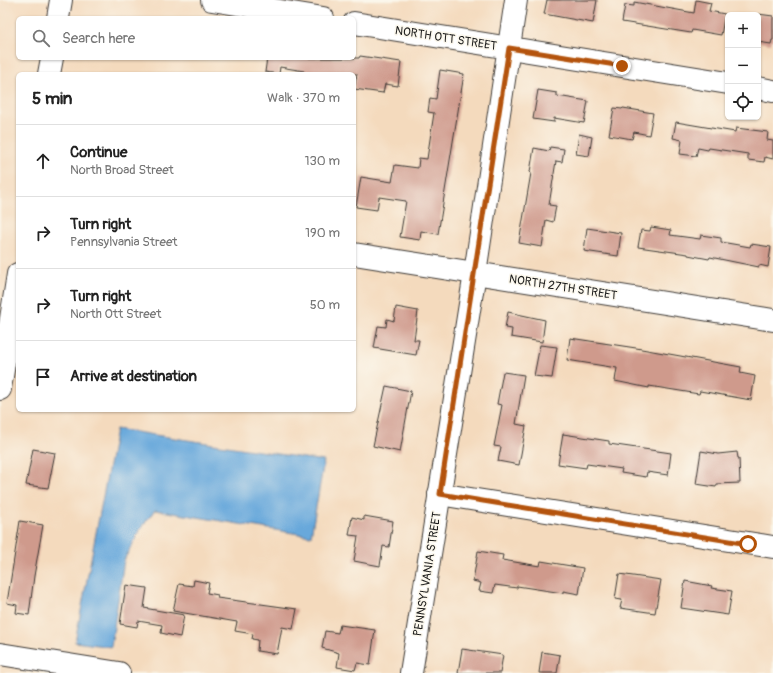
<!DOCTYPE html>
<meta charset="utf-8">
<style>
:root{--surface:#fff;--page:#f2f2f2;--text:#222;--muted:#767676;--line:#e0e0e0}
body{margin:0;font-family:Pangolin,sans-serif;background:var(--page);color:var(--text)}
.controls{position:absolute;right:12px;top:12px;display:grid;overflow:hidden;border-radius:6px;box-shadow:0 1px 3px #0004}
.controls button{width:36px;height:36px;display:grid;place-items:center;padding:0;border:0;border-bottom:1px solid var(--line);background:var(--surface);color:var(--text);font:20px sans-serif}
.stop{position:absolute;width:12px;height:12px;margin:-9px;border:3px solid #b45309;border-radius:50%;background:#fff}
.stop.end{background:#b45309;border-color:#fff;box-shadow:0 1px 4px #0008}
.list{margin:0;padding:0;list-style:none}
h2{display:flex;justify-content:space-between;align-items:center;height:52px;margin:0;padding:0 16px;font-size:17px}
h2 small{font-size:13px;font-weight:400;color:var(--muted)}
.list li{display:grid;grid-template-columns:26px 1fr auto;gap:12px;align-items:center;box-sizing:border-box;height:72px;padding:0 16px;border-top:1px solid var(--line)}
.list b{display:block;font-size:15px;white-space:nowrap}
.list p{margin:0;font-size:13px;white-space:nowrap;color:var(--muted)}
.list em{font-size:13px;font-style:normal;color:var(--muted)}
.icon{flex:none;width:22px;height:22px;fill:none;stroke:currentColor;stroke-width:2;stroke-linecap:round;stroke-linejoin:round}
.map{position:relative;flex:none;width:773px;height:673px;overflow:hidden}
.search{position:absolute;background:var(--surface);box-shadow:0 1px 3px #0004;left:16px;top:16px;width:340px;height:44px;display:flex;align-items:center;gap:10px;box-sizing:border-box;padding:0 14px;border-radius:6px;color:var(--muted);font-size:15px}
.panel{position:absolute;background:var(--surface);box-shadow:0 1px 3px #0004;left:16px;top:72px;width:340px;height:340px;border-radius:6px}
.map>svg:first-child{display:block}
.water{fill:#67a8db;stroke:#42627c}
.building{fill:#cf9a8c}
.lines{fill:none;stroke-linecap:round;stroke-linejoin:round}
.minor-casing{stroke:#3c3834;stroke-width:24}
.minor{stroke:#fff;stroke-width:22}
.route{stroke:#b45309;stroke-width:5}
.labels{text-anchor:middle;stroke-width:3;stroke-linejoin:round;paint-order:stroke}
.street-label{font-size:12px;fill:#1c1c1c;stroke:#fbf7ec}
</style>
<div class="map">
<svg width="773" height="673" viewBox="0 0 773 673">
<rect width="100%" height="100%" fill="#fbf7ec"/>
<filter id="ink" filterUnits="userSpaceOnUse"><feTurbulence type="fractalNoise" baseFrequency=".025" numOctaves="2"/><feDisplacementMap in="SourceGraphic" scale="8" xChannelSelector="R" yChannelSelector="G"/><feConvolveMatrix kernelMatrix="1 2 1 2 8 2 1 2 1" color-interpolation-filters="sRGB"/></filter>
<filter id="wash" filterUnits="userSpaceOnUse"><feTurbulence type="fractalNoise" baseFrequency=".012" numOctaves="4" result="noise"/><feDisplacementMap in="SourceGraphic" scale="16" xChannelSelector="R" yChannelSelector="G"/><feGaussianBlur stdDeviation="0.9" result="paint"/><feColorMatrix in="noise" values="0 0 0 0 0 0 0 0 0 0 0 0 0 0 0 0 0 1.4 0 .05"/><feComposite in="paint" operator="in"/></filter>
<g filter="url(#wash)">
<rect width="100%" height="100%" fill="#f4dabd"/>
<path class="water" d="M116,429L324,461L311,536L155,510L141,528L124,560L111,647L75,642Z"/>
<g id="blocks">
<g class="building">
<path d="M547,0H597L593,23L544,14Z"/>
<path d="M696,0L711,3L709,11L725,14L721,35L692,30L691,33L622,22L625,5L634,6V2L694,13Z"/>
<path d="M758,14L773,16V40H772L771,44L758,42Z"/>
<path d="M360,56L401,62L398,86L385,84L383,93L354,89L357,74H304V71L280,67L279,74L265,72L267,58H359Z"/>
<path d="M440,70L464,74L438,234L421,231L420,240L400,237L406,201L379,197L377,210L356,207L361,177L392,182L395,165L418,168L419,158L427,159L434,113L428,112L430,98L436,99Z"/>
<path d="M538,90L557,93V96L588,101L584,123L554,118V122L533,119Z"/>
<path d="M614,108L622,109L623,108L653,113L649,135L634,132L632,139L609,135Z"/>
<path d="M676,122L735,132L736,128L768,132L767,140L773,141V159L765,157L764,162L748,160V154L709,148L708,150L698,148L696,156L680,154L682,140L673,138Z"/>
<path d="M579,134L592,137L589,156L576,154Z"/>
<path d="M550,147L564,149L562,162L556,161L549,205L556,206L553,222L546,220L542,247L519,243L531,173L530,172L534,148L549,151Z"/>
<path d="M651,227L671,230L670,235L700,239L701,235L721,238V242L750,247L751,244L771,247L768,267L759,265V267L710,257L709,259L688,255V254L638,247L641,230L650,231Z"/>
<path d="M587,228L621,233L618,256L584,251Z"/>
<path d="M396,307L418,311L414,340H419L416,355L374,348L378,326L386,327L387,319L394,321Z"/>
<path d="M508,312L545,320L542,342L511,337L512,329L505,328Z"/>
<path d="M570,338L636,348L741,367L740,373L755,376L751,400L700,391L699,394L649,386V388L615,381L617,368L567,360Z"/>
<path d="M540,345L557,347L552,378L534,376Z"/>
<path d="M503,372L524,375L516,424L526,426L519,465L498,461L501,447L494,446L502,405L497,404Z"/>
<path d="M386,386L411,391L400,452L373,446Z"/>
<path d="M563,434L609,441V444L671,453L668,475L647,472L646,477L621,473L622,469L587,464L586,468L558,464Z"/>
<path d="M33,449L55,453L48,488L26,485Z"/>
<path d="M701,451L718,454L737,452L738,458H739L740,483L717,484L716,487L696,484Z"/>
<path d="M364,516L393,521L389,547L383,546L380,566L354,561L358,536L349,535L352,517L364,520Z"/>
<path d="M20,521L43,525L34,576L29,615L16,613L17,605L7,603Z"/>
<path d="M478,551L503,555L502,560L540,566L541,561L583,568L579,594L563,591V593L517,586V588L495,585L493,593L479,591L481,583L473,581Z"/>
<path d="M619,574L661,580L655,613L620,608L622,600L615,599Z"/>
<path d="M194,580L209,583L207,593L218,595L217,598L297,609L293,629L282,627L277,654L257,651L258,640L252,639L253,634L235,631L237,622L173,611L179,584L193,586Z"/>
<path d="M685,581L712,586L711,588L732,591L728,615L681,608Z"/>
<path d="M126,585L147,588L144,608L184,615L180,637L161,633L162,625L138,621L137,627L120,624Z"/>
<path d="M340,625L375,630L370,665L357,663L355,670L337,667L339,653L322,648L325,631L338,633Z"/>
<path d="M462,649L503,655L500,673H458Z"/>
<path d="M542,652L560,655L557,673H539Z"/>
</g>
</g>
</g>
<g filter="url(#ink)">
<use href="#blocks" fill-opacity="0" stroke="#3c3834" stroke-width="1"/>
<g class="lines">
<g class="minor-casing">
<g id="minor">
<path d="M212,0L323,18"/>
<path d="M58,18L61,0"/>
<path d="M354,23L728,83"/>
<path d="M49,74L52,58"/>
<path d="M758,88L773,91"/>
<path d="M354,254L773,320"/>
<path d="M0,389L18,274"/>
<path d="M439,494L773,547"/>
<path d="M0,654L119,673"/>
<path d="M411,673L475,273L516,0"/>
</g>
</g>
<use href="#minor" class="minor"/>
</g>
</g>
<g class="lines" filter="url(#ink)">
<path class="route" d="M622,66L509,48L440,494L748,544"/>
</g>
<g class="labels">
<g class="street-label">
<text transform="translate(446 38) rotate(9)" y="4">NORTH OTT STREET</text>
<text transform="translate(563 287) rotate(9)" y="4">NORTH 27TH STREET</text>
<text transform="translate(427 574) rotate(-81)" y="4">PENNSYLVANIA STREET</text>
</g>
</g>
</svg>
<div class="controls">
<button>+</button>
<button>−</button>
<button><svg class="icon" aria-label="locate" viewBox="0 0 24 24"><circle cx="12" cy="12" r="6"/><path d="M12 2v4M12 18v4M2 12h4M18 12h4"/></svg></button>
</div>
<div class="stop" style="left:748px;top:544px"></div>
<div class="stop end" style="left:622px;top:66px"></div>
<div class="search"><svg class="icon" aria-label="search" viewBox="0 0 24 24"><circle cx="10" cy="10" r="6"/><path d="M15 15l6 6"/></svg>Search here</div>
<section class="panel">
<h2>5 min<small>Walk · 370 m</small></h2>
<ul class="list">
<li><svg class="icon" aria-label="ahead" viewBox="0 0 24 24"><path d="M12 20V5M6 11l6-6 6 6"/></svg><div><b>Continue</b><p>North Broad Street</p></div><em>130 m</em></li>
<li><svg class="icon" aria-label="right" viewBox="0 0 24 24"><path d="M7 20v-9h11M14 6l5 5-5 5"/></svg><div><b>Turn right</b><p>Pennsylvania Street</p></div><em>190 m</em></li>
<li><svg class="icon" aria-label="right" viewBox="0 0 24 24"><path d="M7 20v-9h11M14 6l5 5-5 5"/></svg><div><b>Turn right</b><p>North Ott Street</p></div><em>50 m</em></li>
<li><svg class="icon" aria-label="arrive" viewBox="0 0 24 24"><path d="M6 21V4h12l-3 4 3 4H6"/></svg><div><b>Arrive at destination</b></div></li>
</ul>
</section>
</div>
